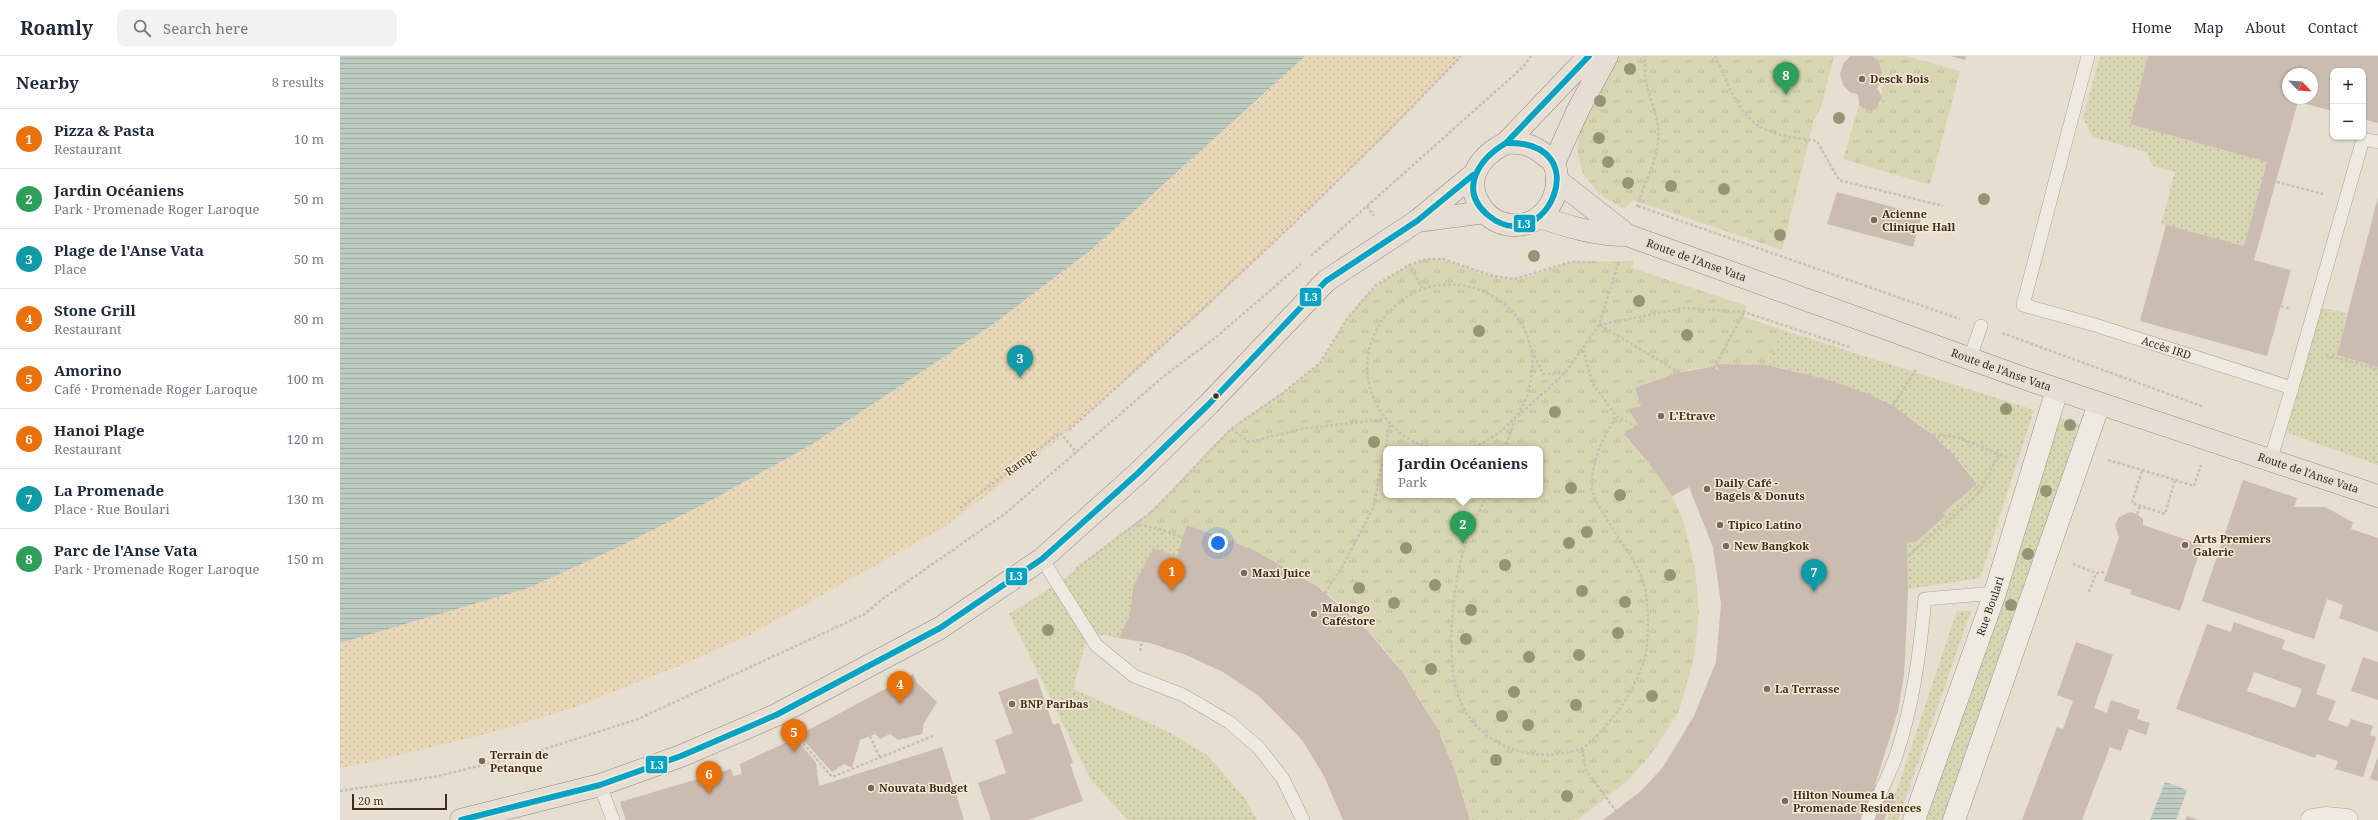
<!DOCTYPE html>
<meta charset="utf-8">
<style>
:root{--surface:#fff;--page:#f2f2f3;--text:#1f2937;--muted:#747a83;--line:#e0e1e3;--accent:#111827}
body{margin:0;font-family:"Noto Serif",serif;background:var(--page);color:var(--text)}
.controls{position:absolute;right:12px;top:12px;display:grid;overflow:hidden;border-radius:8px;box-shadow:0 1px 3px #0004}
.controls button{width:36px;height:36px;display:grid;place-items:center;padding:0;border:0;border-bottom:1px solid var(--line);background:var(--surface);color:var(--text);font:20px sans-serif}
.compass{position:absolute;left:1942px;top:12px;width:36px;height:36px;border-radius:50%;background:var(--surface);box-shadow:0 1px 3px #0004;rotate:115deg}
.scale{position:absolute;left:12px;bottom:10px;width:95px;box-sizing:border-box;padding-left:4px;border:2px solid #3c2b1f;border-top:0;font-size:11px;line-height:14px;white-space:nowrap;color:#3c2b1f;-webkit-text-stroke:3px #f7ebd6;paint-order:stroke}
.you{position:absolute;left:878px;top:487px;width:14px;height:14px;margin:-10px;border:3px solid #fff;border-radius:50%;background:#1a73e8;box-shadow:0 0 0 6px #1a73e833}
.badge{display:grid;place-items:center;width:26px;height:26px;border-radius:50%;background:var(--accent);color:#fff;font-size:13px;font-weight:700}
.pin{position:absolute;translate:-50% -33px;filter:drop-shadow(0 1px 2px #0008)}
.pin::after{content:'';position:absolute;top:21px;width:14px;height:12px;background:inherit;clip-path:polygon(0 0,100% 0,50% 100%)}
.popup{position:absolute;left:1043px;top:390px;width:160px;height:52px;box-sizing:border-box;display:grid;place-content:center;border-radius:8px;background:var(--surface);filter:drop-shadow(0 1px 3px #0005);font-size:13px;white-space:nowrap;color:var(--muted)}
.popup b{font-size:15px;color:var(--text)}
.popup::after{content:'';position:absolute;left:50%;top:100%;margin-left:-8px;border:8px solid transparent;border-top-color:var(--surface)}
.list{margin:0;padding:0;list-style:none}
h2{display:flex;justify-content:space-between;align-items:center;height:52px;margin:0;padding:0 16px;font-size:17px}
h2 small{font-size:13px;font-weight:400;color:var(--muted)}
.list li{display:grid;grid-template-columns:26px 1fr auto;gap:12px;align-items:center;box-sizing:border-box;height:60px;padding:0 16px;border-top:1px solid var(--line)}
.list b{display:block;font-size:15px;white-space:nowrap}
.list p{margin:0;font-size:13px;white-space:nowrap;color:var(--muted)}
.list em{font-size:13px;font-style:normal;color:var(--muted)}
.icon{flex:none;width:22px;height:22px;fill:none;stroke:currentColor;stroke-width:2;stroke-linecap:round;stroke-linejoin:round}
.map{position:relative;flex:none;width:2038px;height:764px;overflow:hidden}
header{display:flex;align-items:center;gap:24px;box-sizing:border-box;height:56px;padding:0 20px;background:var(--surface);border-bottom:1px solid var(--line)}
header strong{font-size:19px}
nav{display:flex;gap:22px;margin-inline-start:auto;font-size:14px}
.search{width:280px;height:36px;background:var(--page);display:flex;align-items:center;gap:10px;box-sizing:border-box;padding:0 14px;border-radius:8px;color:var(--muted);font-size:15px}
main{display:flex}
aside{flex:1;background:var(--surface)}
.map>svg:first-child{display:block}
.grass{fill:url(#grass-dots)}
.sand{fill:url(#sand-dots)}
.park{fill:url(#park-tufts);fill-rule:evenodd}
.water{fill:url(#water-rules)}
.building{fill:#cabcb0;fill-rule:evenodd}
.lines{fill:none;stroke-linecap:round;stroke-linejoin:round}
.lane-casing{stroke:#aca398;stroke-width:14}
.street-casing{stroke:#aca398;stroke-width:23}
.secondary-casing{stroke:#9b9388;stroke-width:23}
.primary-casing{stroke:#91897f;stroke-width:23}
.path{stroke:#c7c0b8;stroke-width:2.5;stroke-dasharray:3 2;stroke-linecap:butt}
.lane{stroke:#eee9e1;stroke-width:13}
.street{stroke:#eee9e1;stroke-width:22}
.secondary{stroke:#eee9e1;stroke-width:22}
.primary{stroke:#e6ded3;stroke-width:22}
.bus-1-casing{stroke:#f7ebd6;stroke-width:9}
.bus-1{stroke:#03a3c5;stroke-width:6}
.tree{fill:#949572}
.poi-dot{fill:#786a5d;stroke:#f7ebd6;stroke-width:1.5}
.bus-dot{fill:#3c2b1f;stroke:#f7ebd6;stroke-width:1.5}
.labels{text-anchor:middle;stroke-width:3;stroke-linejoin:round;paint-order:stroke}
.poi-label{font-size:11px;font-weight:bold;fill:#3c2b1f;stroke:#f7ebd6;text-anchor:start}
.street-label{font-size:11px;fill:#3c2b1f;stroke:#f7ebd6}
.line-badge{stroke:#f7ebd6;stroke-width:1.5}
.badge-label{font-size:11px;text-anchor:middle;font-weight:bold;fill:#fff}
</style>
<header>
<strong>Roamly</strong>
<div class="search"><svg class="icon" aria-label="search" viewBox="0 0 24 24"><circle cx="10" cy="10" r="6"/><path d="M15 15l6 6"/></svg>Search here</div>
<nav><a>Home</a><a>Map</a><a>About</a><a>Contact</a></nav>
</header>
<main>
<aside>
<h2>Nearby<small>8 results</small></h2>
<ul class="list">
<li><span class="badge" style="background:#e8710a">1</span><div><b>Pizza &amp; Pasta</b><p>Restaurant</p></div><em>10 m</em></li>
<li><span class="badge" style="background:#2e9e5b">2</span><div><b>Jardin Océaniens</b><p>Park · Promenade Roger Laroque</p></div><em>50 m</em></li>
<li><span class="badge" style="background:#0f9aa8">3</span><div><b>Plage de l'Anse Vata</b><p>Place</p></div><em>50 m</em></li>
<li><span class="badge" style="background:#e8710a">4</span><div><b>Stone Grill</b><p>Restaurant</p></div><em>80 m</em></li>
<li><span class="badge" style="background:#e8710a">5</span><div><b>Amorino</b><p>Café · Promenade Roger Laroque</p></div><em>100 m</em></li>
<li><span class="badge" style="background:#e8710a">6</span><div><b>Hanoi Plage</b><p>Restaurant</p></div><em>120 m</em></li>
<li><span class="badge" style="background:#0f9aa8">7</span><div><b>La Promenade</b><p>Place · Rue Boulari</p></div><em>130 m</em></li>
<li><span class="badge" style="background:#2e9e5b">8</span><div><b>Parc de l'Anse Vata</b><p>Park · Promenade Roger Laroque</p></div><em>150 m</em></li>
</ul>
</aside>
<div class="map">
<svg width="2038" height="764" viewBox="0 0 2038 764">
<defs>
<pattern id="grass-dots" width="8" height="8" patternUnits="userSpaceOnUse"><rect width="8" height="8" fill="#d8d6b2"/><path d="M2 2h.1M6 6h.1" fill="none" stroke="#bab899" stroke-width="1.8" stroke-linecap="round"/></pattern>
<pattern id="sand-dots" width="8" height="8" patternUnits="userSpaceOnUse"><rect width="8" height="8" fill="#e9d7b7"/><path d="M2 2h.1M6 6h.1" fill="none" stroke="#c9b99d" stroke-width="1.8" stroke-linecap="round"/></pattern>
<pattern id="park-tufts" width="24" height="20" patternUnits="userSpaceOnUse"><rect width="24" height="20" fill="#d8d6b2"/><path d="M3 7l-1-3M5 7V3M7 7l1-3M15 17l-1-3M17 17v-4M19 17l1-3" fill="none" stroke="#bab899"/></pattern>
<pattern id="water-rules" width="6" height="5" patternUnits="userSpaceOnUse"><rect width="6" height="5" fill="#bbcbc0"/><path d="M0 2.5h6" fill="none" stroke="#a2aea5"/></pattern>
</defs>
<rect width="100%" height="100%" fill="#e6ded0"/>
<g class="grass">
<path d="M1760,0H1808L1790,68L1927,106L1904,190L1821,168L1835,116L1813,110L1806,96L1753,81L1743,62Z"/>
<path d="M1982,252L2007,257L1997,299L2038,311V409L1945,376Z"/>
<path d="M1442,274L1694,354L1640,522L1568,533L1567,487L1577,485L1605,460L1603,457L1637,428C1586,352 1512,328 1427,309Z"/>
<path d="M1717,361L1740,368L1602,764H1582Z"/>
<path d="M794,468L819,473L844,482L837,500L813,492L793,531L790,559L779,582L748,577L733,633L825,674L867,699L904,741L917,764H788L751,724L669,558L718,527Z"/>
<path d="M1617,555H1631L1558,764H1547Z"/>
</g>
<path class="sand" d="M965,0H1121L1047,78L865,253L694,404L603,472L410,579L339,610L235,651L151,677L22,708L0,712V587L283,489L368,446L471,389L652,269L751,194Z"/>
<g class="park">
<path d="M1278,0H1494L1481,51L1474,64L1442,194L1293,144L1284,153L1259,138L1242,116L1237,93L1241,70Z"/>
<path d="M1532,0H1566L1620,15L1590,129L1503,103L1519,49L1531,55L1541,48L1542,17L1539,6Z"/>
<path d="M1087,203C1117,203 1143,224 1174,223C1190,223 1213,210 1230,207C1249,202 1273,208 1294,204L1292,212L1407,250L1404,261L1442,274L1427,309L1377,308L1380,315C1360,304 1316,325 1295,332L1301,350L1289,353L1298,368L1284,379L1312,411L1332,440L1343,464L1355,512L1359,557L1354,602L1339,655L1310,700L1285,727L1237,764H1130C1107,673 1055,586 978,531C938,503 893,486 847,469L844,482L819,473L794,468C832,442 856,402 891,373C919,350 953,333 979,307C990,297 997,279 1005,266C1024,236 1054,214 1087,203ZM1046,393H1200V439H1046Z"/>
</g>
<g class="water">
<path d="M0,0H965L751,194L652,269L471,389L368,446L283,489L188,532L0,587Z"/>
<path d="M1825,726L1847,734L1836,764H1810Z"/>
</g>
<g class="building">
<path d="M1510,0H1532L1539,6L1542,17L1540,28L1537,32L1542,41L1537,52L1531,55L1525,53L1519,49L1518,38L1511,37L1503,29L1500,18L1503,8Z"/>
<path d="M1611,0H1626L1625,4Z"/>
<path d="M1808,0H2038V67L2023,63V15H1993V55L1958,46L1914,204L1951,214L1927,300L1800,265L1826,169L1904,190L1927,106L1790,68ZM1948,18H1972V42H1948Z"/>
<path d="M1497,136L1582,159L1573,191L1487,168Z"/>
<path d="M2038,141V311L1997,299Z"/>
<path d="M1376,308L1427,309L1489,324L1531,339L1553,350L1593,379L1612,397L1637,428L1603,457L1605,460L1577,485L1567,487L1568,538L1564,619L1558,655L1535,729L1557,738L1544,764H1263L1301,735L1323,711L1354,660L1376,606L1381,548L1373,491L1349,431L1332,440L1312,411L1284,378L1298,368L1288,353L1301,350L1295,332L1336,317L1372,311L1380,315Z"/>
<path d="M1903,424L1957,442L1954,451H1985L2013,466L2011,473L2038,482V576L1999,562L2003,549L1987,543L1974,583L1862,545Z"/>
<path d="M1790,456L1797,458L1803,463V469L1862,489L1840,555L1790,538L1792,534L1764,525L1779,481L1775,469L1779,461Z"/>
<path d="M847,469L911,493L941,509L978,531L1027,574L1063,617L1097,672L1116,718L1130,764H1003L984,720L962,684L920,641L883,616L846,599L810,587L779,582L790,559L793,531L813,492L837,500Z"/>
<path d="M1894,566L1945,584L1942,593L1986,609L1976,638L1996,645L1988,664L2008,671L2011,663L2033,670L2030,679L2036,681L2023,721L1995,713L1998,705L1977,698L1975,702L1836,653L1867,568L1891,576ZM1914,616L1962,633L1955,652L1907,635Z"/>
<path d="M1736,586L1773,599L1754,652L1767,657L1771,644L1800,654L1797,663L1810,667L1806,679L1789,673L1781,695L1770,691L1742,764H1682L1717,671L1723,673L1733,645L1717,639Z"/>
<path d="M2023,601L2038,606V644L2011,635Z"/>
<path d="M573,618L577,627L597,646L584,667L582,678L558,684L550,678L540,683L535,678L520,684L512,712L504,708L492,716L459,679Z"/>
<path d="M697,622L713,669L719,667L733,707L730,708L743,745L688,764H651L638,727L666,717L655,684L673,677L658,636Z"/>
<path d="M456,682L476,707L479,730L602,691L624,764H286L280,746L391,713L393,720L402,718L400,708Z"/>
<path d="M2038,700V725L2030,723Z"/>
<path d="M1847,760L1859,764H1845Z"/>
</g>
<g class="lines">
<g class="lane-casing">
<g id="lane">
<path id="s1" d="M1748,0L1683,249L1755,269L1952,332L2023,83L2038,86"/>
<path d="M1630,302L1641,270"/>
<path d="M1930,405L1952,332"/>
<path d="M702,503L756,589L794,620L843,639L889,666L919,692L943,723L963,764"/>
<path d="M260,729L273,764"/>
<path d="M1527,764C1537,743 1548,722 1556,700C1573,650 1580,595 1585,543L1655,537"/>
</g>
</g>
<g class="street-casing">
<path id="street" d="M1972,764L1985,762L2007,764"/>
</g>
<g class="secondary-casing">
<g id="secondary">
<path id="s2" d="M1574,764L1655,537L1717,334"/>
<path d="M1614,764L1759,348"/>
</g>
</g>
<g class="primary-casing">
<g id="primary">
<path d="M1166,87C1184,86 1193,89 1207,101C1209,102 1214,105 1214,107C1225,136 1205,172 1171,169C1161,168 1150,163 1144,155C1121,126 1138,101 1166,87L1249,0"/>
<path d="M1214,107L1238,54L1267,0"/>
<path d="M1217,124L1287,179"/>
<path id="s3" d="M1200,161C1229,171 1256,179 1287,179L1689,324L2038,440"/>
<path d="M1077,165L1145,156"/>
<path d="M121,764L260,729L341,700L436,659L600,572L702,503L797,418L869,348L986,225L1077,165L1133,119"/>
</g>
</g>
<g class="path">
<path d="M1375,0C1386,22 1396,53 1416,68C1432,80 1458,82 1477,85L1499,124L1603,150"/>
<path d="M1937,126L1983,138"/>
<path d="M1027,150L1034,160"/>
<path d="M1298,150L1620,263"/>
<path d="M1297,151C1304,125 1321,101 1318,72C1315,46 1301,28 1306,0"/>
<path d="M971,200L1183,11L1191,0"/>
<path d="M1069,208L1082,232"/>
<path d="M1941,250L1951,253"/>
<path d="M1259,269L1344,252L1404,256L1509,291"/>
<path d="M1260,269L1340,317"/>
<path d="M1662,277L1864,351"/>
<path d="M1243,294L1253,328L1276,360L1295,370"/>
<path d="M1192,295L1203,318L1225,317"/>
<path d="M1986,299L2038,313"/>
<path d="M1374,312L1404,256"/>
<path d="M1553,350L1577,312"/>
<path d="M1178,360L1225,317L1259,269L1279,205"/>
<path d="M891,373L909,386L962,373L1045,363"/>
<path d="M729,374C864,253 996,131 1121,0"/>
<path d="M1593,379L1617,381L1668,402"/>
<path d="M1098,393C1090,391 1079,389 1072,385C1033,361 1014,316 1037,273C1084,188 1211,235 1190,328C1187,343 1181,357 1169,368C1154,382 1138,392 1116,393"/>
<path d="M1164,393L1175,364"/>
<path d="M1768,404L1802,414"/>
<path d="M1802,414L1835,424L1825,458L1792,447Z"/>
<path d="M1835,424L1854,430L1861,409"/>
<path d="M1635,431L1639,437"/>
<path d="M1146,439C1140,456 1131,472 1125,490C1113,527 1107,589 1115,628C1127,686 1187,711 1240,693C1254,688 1281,652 1289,639C1294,628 1302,613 1305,602C1309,585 1309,541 1303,525C1296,505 1280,486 1270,468C1263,457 1251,441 1252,428C1252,402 1264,382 1276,360"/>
<path d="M620,452L720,377L737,397"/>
<path d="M1797,458L1800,450"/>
<path d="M794,468L819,473L844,482"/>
<path d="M1568,500L1639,437L1659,398"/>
<path d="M1733,508L1756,517L1766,516"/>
<path d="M736,513L813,455L891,373L943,337L980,307L1007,263L1035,230L1069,209L1087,203H1103L1153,220L1174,223L1231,206H1258"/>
<path d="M1749,536L1756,517"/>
<path d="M985,537L1004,508L1033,452L1050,369"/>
<path d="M800,595L802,585"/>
<path d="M457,680L492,721L593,680"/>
<path d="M530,680L540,702"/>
<path d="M1242,693L1246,714L1276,755"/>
<path d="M0,735L94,721L189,698L298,663L525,558L541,544L666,457L824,320L875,282L961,208"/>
</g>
<use href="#lane" class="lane"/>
<use href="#street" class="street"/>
<use href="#secondary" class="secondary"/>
<use href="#primary" class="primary"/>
<g class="bus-1-casing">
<g id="bus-1">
<path d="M1166,87C1260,84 1205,205 1149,160C1117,134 1139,103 1166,87Z"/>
<path d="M1166,87L1249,0"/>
<path d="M121,764L260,729L341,700L436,659L600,572L702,503L797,418L869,348L986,225L1077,165L1133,119"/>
</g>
</g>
<use href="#bus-1" class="bus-1"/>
</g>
<g class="tree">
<circle cx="1290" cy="13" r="6"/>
<circle cx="1260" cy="45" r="6"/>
<circle cx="1499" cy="62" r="6"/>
<circle cx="1259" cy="82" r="6"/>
<circle cx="1268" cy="106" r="6"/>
<circle cx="1288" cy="127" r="6"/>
<circle cx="1331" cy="130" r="6"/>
<circle cx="1384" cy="133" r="6"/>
<circle cx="1644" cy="143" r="6"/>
<circle cx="1440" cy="179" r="6"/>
<circle cx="1194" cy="200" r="6"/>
<circle cx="1299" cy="245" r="6"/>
<circle cx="1139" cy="275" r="6"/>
<circle cx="1347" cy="279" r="6"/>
<circle cx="1666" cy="353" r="6"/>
<circle cx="1215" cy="356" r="6"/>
<circle cx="1730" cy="369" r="6"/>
<circle cx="1034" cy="386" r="6"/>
<circle cx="1231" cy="432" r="6"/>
<circle cx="1706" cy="435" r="6"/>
<circle cx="1280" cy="439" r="6"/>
<circle cx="1122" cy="463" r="6"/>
<circle cx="1247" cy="476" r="6"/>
<circle cx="1229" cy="487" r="6"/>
<circle cx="1066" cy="492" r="6"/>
<circle cx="1688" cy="498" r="6"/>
<circle cx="1165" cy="509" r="6"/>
<circle cx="1330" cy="519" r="6"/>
<circle cx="1095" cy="529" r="6"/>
<circle cx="1019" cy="532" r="6"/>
<circle cx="1242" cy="535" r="6"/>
<circle cx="1285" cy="546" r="6"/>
<circle cx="1054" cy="547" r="6"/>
<circle cx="1671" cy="549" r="6"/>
<circle cx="1131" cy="554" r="6"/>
<circle cx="708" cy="574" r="6"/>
<circle cx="1278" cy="577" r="6"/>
<circle cx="1126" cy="583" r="6"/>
<circle cx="1239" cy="599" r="6"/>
<circle cx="1189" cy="601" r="6"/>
<circle cx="1091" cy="613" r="6"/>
<circle cx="1174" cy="636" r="6"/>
<circle cx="1312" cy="640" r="6"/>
<circle cx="1236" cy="649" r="6"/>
<circle cx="1162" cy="660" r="6"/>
<circle cx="1188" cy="669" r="6"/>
<circle cx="1156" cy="704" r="6"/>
<circle cx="1227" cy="740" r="6"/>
</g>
<g class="poi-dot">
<circle cx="1522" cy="23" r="4"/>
<circle cx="1534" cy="164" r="4"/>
<circle cx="1321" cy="360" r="4"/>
<circle cx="1367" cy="433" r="4"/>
<circle cx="1380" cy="469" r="4"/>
<circle cx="1845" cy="489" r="4"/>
<circle cx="1386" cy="490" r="4"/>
<circle cx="904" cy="517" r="4"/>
<circle cx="974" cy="558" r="4"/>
<circle cx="1427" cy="633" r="4"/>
<circle cx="672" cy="648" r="4"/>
<circle cx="142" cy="705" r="4"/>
<circle cx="531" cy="732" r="4"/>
<circle cx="1445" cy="745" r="4"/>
</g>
<circle class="bus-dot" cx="876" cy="340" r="3.5"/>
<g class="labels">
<g class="poi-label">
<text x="1530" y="27">Desck Bois</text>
<text x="1542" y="162">Acienne<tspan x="1542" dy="13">Clinique Hall</tspan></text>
<text x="1329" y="364">L'Etrave</text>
<text x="1375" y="431">Daily Café -<tspan x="1375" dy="13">Bagels &amp; Donuts</tspan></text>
<text x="1388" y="473">Tipico Latino</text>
<text x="1853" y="487">Arts Premiers<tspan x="1853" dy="13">Galerie</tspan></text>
<text x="1394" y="494">New Bangkok</text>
<text x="912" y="521">Maxi Juice</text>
<text x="982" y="556">Malongo<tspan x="982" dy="13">Caféstore</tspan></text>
<text x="1435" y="637">La Terrasse</text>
<text x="680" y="652">BNP Paribas</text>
<text x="150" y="703">Terrain de<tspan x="150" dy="13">Petanque</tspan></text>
<text x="539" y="736">Nouvata Budget</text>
<text x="1453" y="743">Hilton Noumea La<tspan x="1453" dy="13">Promenade Residences</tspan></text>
</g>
<g class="street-label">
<text dy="4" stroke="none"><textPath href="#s3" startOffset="163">Route de l'Anse Vata</textPath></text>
<text dy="4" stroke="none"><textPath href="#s1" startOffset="407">Accès IRD</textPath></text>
<text dy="4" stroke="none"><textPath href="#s3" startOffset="487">Route de l'Anse Vata</textPath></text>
<text transform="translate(681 406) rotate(-37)" y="4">Rampe</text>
<text dy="4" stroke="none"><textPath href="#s3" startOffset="811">Route de l'Anse Vata</textPath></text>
<text dy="4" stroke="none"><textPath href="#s2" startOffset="227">Rue Boulari</textPath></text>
</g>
</g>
<g class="line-badge">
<rect x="1173" y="158" width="23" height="19" rx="4" fill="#03a3c5"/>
<rect x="959" y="231" width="23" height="20" rx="4" fill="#03a3c5"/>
<rect x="665" y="511" width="23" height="19" rx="4" fill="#03a3c5"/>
<rect x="305" y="699" width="23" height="19" rx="4" fill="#03a3c5"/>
</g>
<g class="badge-label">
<text x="1184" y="172">L3</text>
<text x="971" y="245">L3</text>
<text x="676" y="524">L3</text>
<text x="317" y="713">L3</text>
</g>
</svg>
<div class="controls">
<button>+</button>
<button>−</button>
</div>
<svg class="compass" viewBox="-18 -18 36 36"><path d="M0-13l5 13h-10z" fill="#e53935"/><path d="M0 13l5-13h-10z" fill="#747a83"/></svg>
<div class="scale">20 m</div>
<div class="you"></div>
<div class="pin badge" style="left:832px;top:535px;background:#e8710a">1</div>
<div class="pin badge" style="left:1123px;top:488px;background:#2e9e5b">2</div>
<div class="popup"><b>Jardin Océaniens</b>Park</div>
<div class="pin badge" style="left:680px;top:322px;background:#0f9aa8">3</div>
<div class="pin badge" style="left:560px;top:648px;background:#e8710a">4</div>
<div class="pin badge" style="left:454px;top:696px;background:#e8710a">5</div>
<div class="pin badge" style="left:369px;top:738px;background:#e8710a">6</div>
<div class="pin badge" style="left:1474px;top:536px;background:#0f9aa8">7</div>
<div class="pin badge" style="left:1446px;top:39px;background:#2e9e5b">8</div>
</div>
</main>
